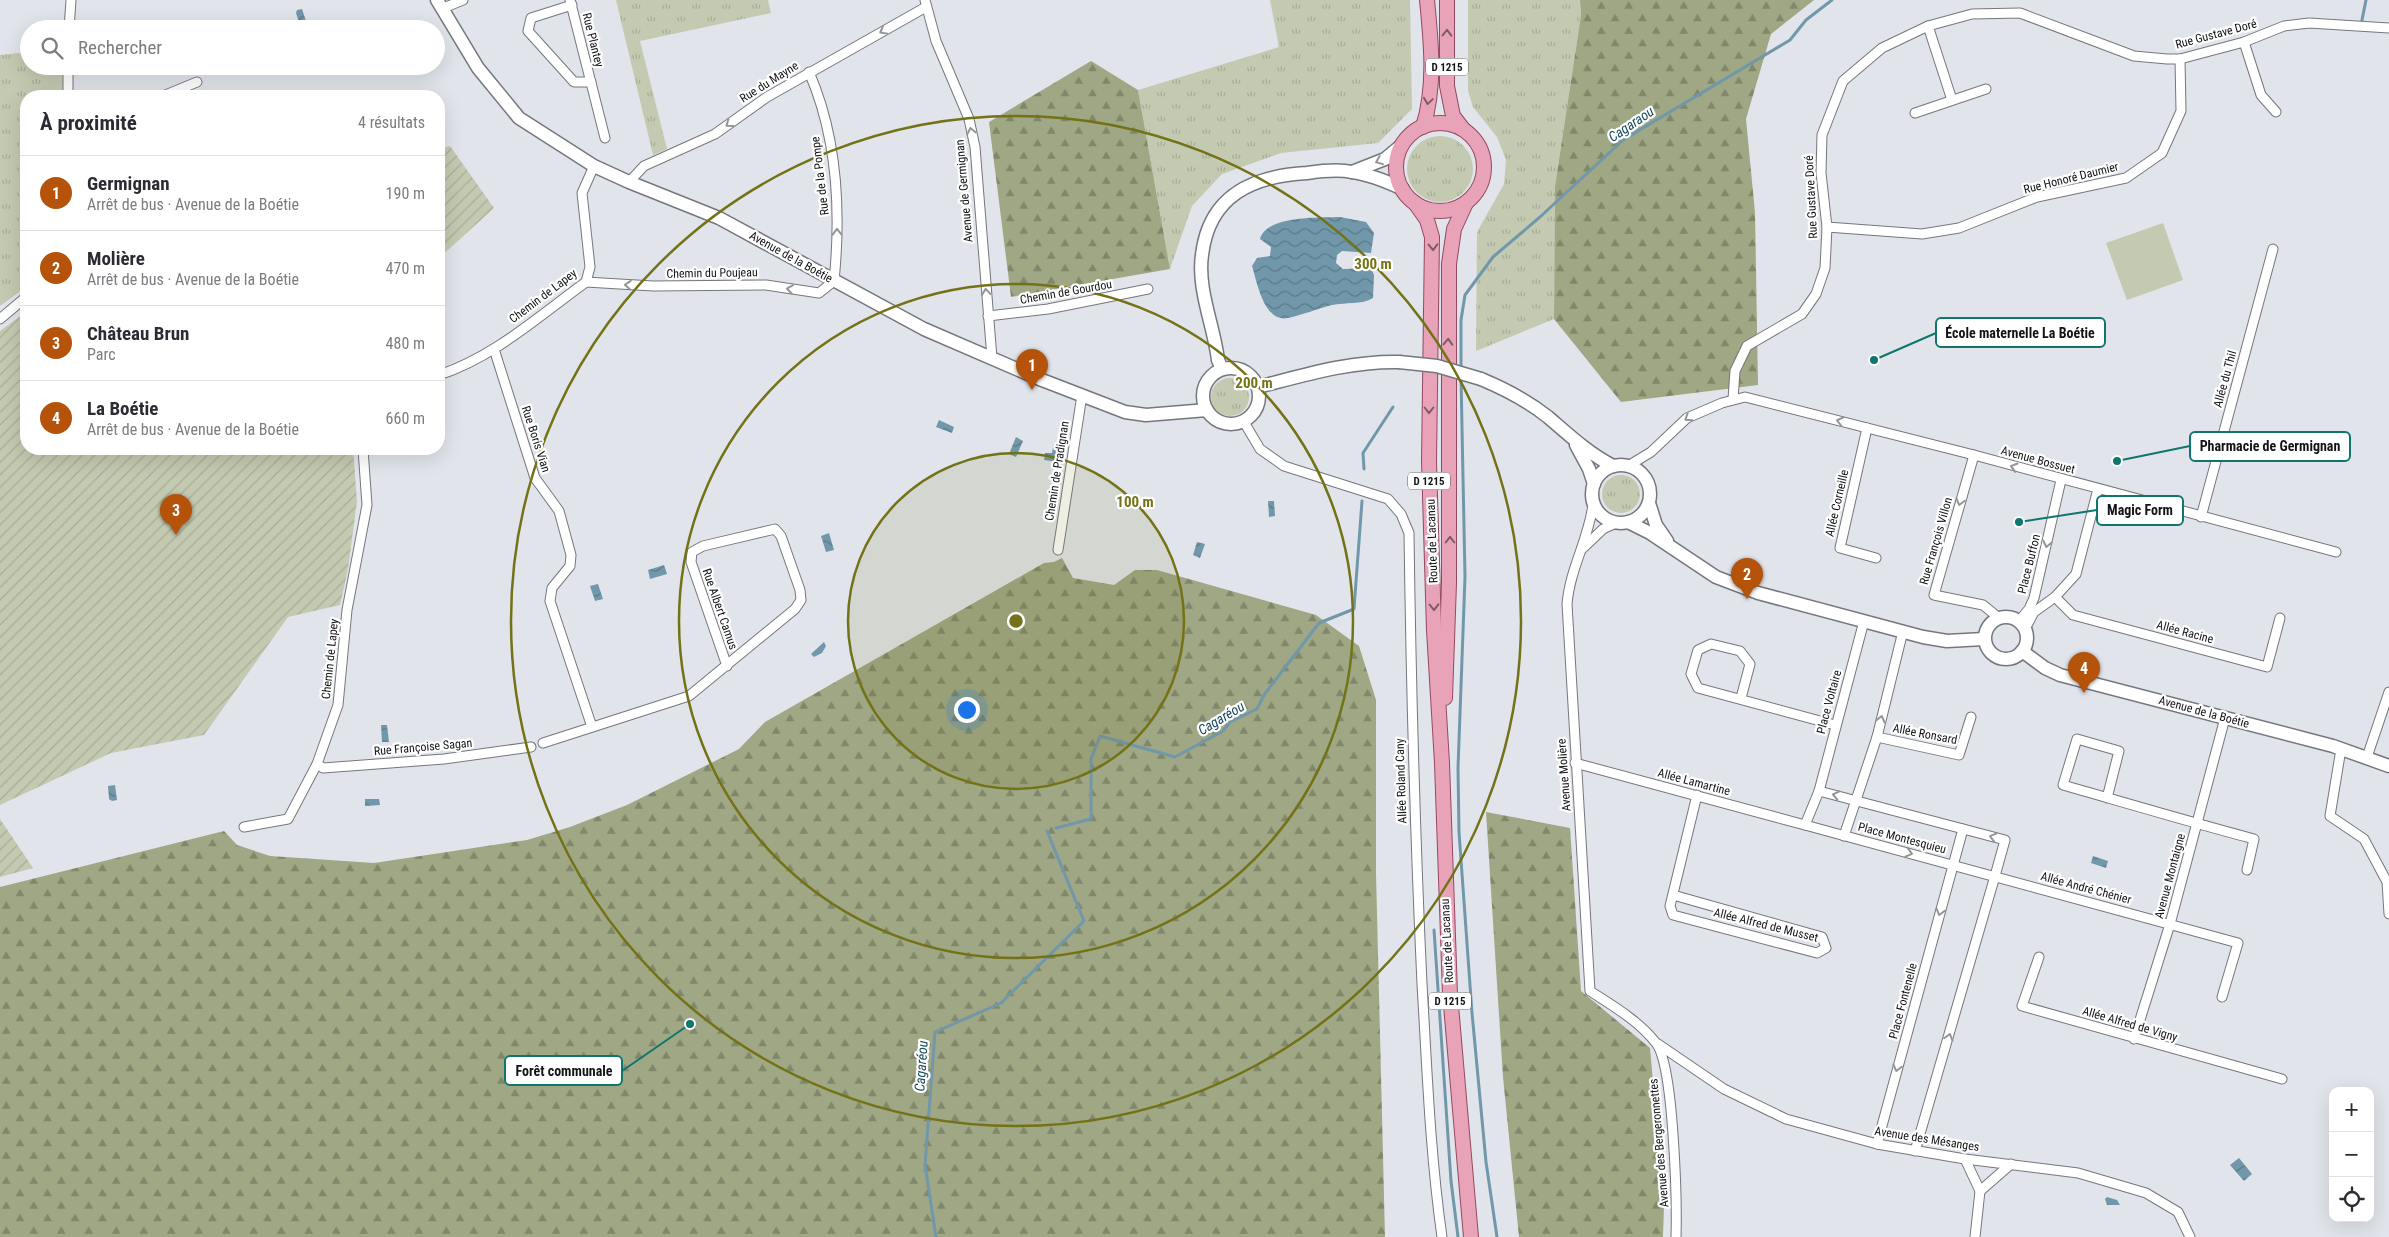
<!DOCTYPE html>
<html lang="fr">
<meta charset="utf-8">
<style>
:root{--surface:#fff;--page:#f2f2f3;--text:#2b2b33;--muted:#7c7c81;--line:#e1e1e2;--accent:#b45309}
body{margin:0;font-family:"Roboto Condensed",sans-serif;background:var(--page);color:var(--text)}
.controls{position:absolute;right:15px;bottom:15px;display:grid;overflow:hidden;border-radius:10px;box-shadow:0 5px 20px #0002}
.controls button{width:45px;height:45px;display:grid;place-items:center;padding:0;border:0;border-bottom:1px solid var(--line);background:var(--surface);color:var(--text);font:25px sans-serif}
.you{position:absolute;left:966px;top:709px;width:18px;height:18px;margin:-12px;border:4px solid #fff;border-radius:50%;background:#1a73e8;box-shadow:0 0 0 8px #1a73e833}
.badge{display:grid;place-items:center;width:32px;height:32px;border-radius:50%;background:var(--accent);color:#fff;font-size:16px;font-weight:700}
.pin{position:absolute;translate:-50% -41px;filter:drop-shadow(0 1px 2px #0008)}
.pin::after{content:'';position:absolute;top:26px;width:18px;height:15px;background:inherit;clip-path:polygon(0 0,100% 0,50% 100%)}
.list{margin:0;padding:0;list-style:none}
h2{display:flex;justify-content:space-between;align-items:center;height:65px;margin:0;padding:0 20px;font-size:21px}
h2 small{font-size:16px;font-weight:400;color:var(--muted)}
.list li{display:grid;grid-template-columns:32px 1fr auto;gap:15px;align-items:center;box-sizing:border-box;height:75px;padding:0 20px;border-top:1px solid var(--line)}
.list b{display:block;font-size:19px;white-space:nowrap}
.list p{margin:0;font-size:16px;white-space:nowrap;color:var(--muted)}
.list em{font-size:16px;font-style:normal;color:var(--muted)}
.icon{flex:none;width:28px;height:28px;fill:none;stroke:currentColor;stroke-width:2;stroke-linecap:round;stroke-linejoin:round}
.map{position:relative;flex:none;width:2389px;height:1237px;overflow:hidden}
.search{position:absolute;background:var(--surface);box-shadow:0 5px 20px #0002;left:20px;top:20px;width:425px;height:55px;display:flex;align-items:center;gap:12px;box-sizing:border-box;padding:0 18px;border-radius:28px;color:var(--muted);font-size:19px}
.panel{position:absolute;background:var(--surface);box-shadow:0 5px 20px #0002;left:20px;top:90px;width:425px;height:365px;border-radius:20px}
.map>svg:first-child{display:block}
.grass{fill:url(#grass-tufts)}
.forest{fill:url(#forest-firs)}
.garden{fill:url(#garden-furrows)}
.pitch{fill:#c4cab1}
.water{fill:url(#water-waves)}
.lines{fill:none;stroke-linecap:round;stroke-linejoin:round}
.stream{stroke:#7197aa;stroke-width:3}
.street-casing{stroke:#75777e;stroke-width:11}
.secondary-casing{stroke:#75777e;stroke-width:15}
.primary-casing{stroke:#944962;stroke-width:16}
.street{stroke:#fff;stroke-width:9}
.secondary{stroke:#fff;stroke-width:12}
.primary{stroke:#e9a3b9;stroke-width:14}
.secondary-bridge-casing{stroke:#75777e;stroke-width:15;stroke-linecap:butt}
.secondary-bridge{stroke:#fff;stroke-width:12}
.oneway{stroke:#949596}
.oneway2{stroke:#7e5b68}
.ring{fill:none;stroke:#737216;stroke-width:2.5}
.labels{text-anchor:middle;stroke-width:4.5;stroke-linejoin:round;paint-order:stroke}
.shield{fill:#fff;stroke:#595a5c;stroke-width:1}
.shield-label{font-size:11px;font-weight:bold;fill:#121316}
.street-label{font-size:12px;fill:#121316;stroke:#fff}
.water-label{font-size:14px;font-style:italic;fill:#174960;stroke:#fff}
.centre{fill:#737216;stroke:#fff;stroke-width:2.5}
.ring-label{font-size:15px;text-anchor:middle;font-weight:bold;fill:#737216;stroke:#fff;stroke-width:4.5;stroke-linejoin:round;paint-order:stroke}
.leader{fill:none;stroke:#0f766e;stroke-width:2}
.callout-dot{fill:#0f766e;stroke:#fff;stroke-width:2}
.callout{fill:#fff;stroke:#0f766e;stroke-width:2}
.callout-label{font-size:14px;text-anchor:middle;font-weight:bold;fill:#121316}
</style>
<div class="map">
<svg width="2389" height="1237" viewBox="0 0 2389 1237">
<defs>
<pattern id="grass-tufts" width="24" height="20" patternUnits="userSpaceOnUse" patternTransform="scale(1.25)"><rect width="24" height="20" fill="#c4cab1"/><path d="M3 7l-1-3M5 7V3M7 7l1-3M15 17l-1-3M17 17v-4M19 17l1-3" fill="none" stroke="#a7ad98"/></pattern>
<pattern id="forest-firs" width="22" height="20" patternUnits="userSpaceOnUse" patternTransform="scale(1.25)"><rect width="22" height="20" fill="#9fa784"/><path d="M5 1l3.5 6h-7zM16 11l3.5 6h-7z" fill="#80876b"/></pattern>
<pattern id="garden-furrows" width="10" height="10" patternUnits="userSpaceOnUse" patternTransform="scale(1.25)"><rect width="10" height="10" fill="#c4cab1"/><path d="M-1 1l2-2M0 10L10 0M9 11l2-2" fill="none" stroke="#a7ad98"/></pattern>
<pattern id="water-waves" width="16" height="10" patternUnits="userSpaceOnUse" patternTransform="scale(1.25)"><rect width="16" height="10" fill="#7197aa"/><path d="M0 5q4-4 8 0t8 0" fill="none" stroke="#5b7a89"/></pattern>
</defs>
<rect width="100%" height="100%" fill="#e1e4eb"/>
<g class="grass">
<path d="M616,0H768L771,13L640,41L667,149L653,155Z"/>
<path d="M1270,0H1410L1412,109L1378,143L1281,153L1222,174L1192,206L1170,269L1138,90L1279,47Z"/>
<path d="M1468,0H1580L1581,15L1555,186L1554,319L1476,351L1477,232L1504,184L1506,160L1497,137L1473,107L1468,91Z"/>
<path d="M29,52V66H62L63,96H26V287L0,306V55Z"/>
<circle cx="1440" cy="169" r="33"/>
<circle cx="1230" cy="397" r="19"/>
<circle cx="1621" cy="494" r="19"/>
</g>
<g class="forest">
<path d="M1580,0H1814L1771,34L1746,119L1755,213L1758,385L1621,402L1554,319L1555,186L1581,15Z"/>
<path d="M1091,61L1138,90L1170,269L1011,297L989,122Z"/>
<path d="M1062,558L1073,578L1114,585L1135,570H1157L1316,615L1359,646L1376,700V873L1385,1237H0V887L224,831L237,845L270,856L374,863L527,840L570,827L627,805L739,749L765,722L1044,563L1054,562Z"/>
<path d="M1486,812L1570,828L1581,991L1650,1048L1664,1205L1663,1237H1519L1503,1077Z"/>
</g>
<g class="garden">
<path d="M450,146L494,208L439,258V149Z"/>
<path d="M26,312V449H353L357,501L348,569L340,605L288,617L204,735L111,753L0,805V331Z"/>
<path d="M0,819L33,868L0,877Z"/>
</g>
<path class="pitch" d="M2163,223L2183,280L2127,300L2106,243Z"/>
<g class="water">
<path d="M302,9L307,24L301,28L296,13L297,10Z"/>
<path d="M1340,217L1366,222L1374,233L1371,253L1342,251L1337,255L1336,263L1343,269L1371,268L1374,275L1373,298C1362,305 1345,302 1332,305C1317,309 1302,315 1288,318C1264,323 1257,282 1252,266L1257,258L1270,256L1271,247L1260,239C1267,215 1318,218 1340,217Z"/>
<path d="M939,420L954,427L952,433L936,427Z"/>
<path d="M1016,437L1023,441L1016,457L1009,454Z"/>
<path d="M1053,447L1060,448L1059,462L1044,460L1045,453H1052Z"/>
<path d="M1268,501H1274L1275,516L1269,517Z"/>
<path d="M829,533L834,550L826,552L821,536Z"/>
<path d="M1197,542L1205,544L1200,558L1193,555Z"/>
<path d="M664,565L667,574L650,579L648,570Z"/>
<path d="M598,584L603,599L595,601L590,586Z"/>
<path d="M824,642L826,646L822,653L814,657L811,654Z"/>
<path d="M381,725H387L389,742H382Z"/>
<path d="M115,785L117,800L112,801L109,799L108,786Z"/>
<path d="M365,799H379L380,805L365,806Z"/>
<path d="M2093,856L2108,861L2106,868L2091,863Z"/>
<path d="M2239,1158L2252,1174L2244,1181L2230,1165Z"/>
<path d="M2107,1197L2117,1200L2120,1205H2107L2105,1199Z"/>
</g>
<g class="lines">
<g class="stream">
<path d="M2361,25L2366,0"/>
<path d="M1461,371V320L1465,295L1493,257L1540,217L1623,140L1790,40L1806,20L1832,0"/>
<path d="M1461,377L1465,577L1458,768L1459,832L1472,1013L1486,1162L1497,1237"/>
<path d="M1364,469L1363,453L1393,407"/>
<path d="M1056,828L1091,819V759L1100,736L1175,757L1223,731L1230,722L1257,709L1264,695L1319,623L1354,609L1362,501"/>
<path d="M1434,930L1451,1181L1458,1237"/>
<path d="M936,1237L925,1165L935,1032L1001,1003L1084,921L1047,831"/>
</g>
<g class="street-casing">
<g id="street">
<path d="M570,0L605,138"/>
<path d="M925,0L936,41L969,119L975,147L992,358"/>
<path d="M572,5L531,18L528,31L574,82H591"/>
<path d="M441,9L463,0"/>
<path d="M1928,26L1952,100"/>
<path d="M69,29L71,0"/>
<path d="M2244,42L2261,95L2276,112"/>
<path d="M68,96V66"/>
<path d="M163,96L197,82"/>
<path d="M1915,113L1986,89"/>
<path d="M629,182L644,166L715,134L767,97L926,7"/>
<path d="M1827,227L1922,234L1959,228L2037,197L2126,178L2162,153L2181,111L2180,59"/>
<path d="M586,282L653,286L766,285L819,293L834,281C841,212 837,136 809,72"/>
<path d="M988,316L1048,309L1148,289"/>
<path d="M0,319L26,297"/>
<path d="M494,349L535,478L559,511L571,555L570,566L552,588L550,601L592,727"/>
<path d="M439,375C494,357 539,316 586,282L590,267L582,193L594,166"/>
<path d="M1733,399L1735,371L1747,346L1802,314L1816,294L1825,268L1827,227L1821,173L1822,135L1843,81L1882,48L1928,26L1972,14L2020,13L2134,56L2167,59H2180L2244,42L2284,26L2309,23L2389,28"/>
<path d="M1244,422L1260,449L1284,466L1388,499L1401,514L1409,533C1411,684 1415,834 1422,984C1427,1068 1430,1153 1442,1237"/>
<path d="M1867,428L1840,548L1876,558"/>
<path d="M1974,455L1934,595L1983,605L1999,618"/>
<path d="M1628,466L1651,452L1687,418L1722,403L1745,397L1974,455L2336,552"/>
<path d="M1593,504C1589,539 1570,568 1567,604L1590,991C1613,1006 1639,1021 1656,1043C1674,1065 1677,1204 1676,1237"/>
<path d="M2201,517L2273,249"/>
<path d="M1582,549L1603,529L1616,523"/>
<path d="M1058,550L1082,395"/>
<path d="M2055,597L2073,615L2267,667L2280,618"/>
<path d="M2019,621L2029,609L2034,598L2061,480"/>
<path d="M2025,629L2034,612L2055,597L2076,574L2098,489"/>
<path d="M1741,698L1750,664L1740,651L1711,644L1698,650L1691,674L1698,688L1835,725"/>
<path d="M1877,737L1959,755L1971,717"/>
<path d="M543,743L689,696L795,609L801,600L800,590L781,536L775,529L703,546L692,552L691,562L727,666"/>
<path d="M2341,749L2330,816L2364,839L2387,882L2389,914"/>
<path d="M2367,757L2389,692"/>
<path d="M1575,763L1805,825"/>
<path d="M317,764L323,768L444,759L531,747"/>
<path d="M1819,791L1864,621"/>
<path d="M2107,798L2119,751L2077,739L2063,785C2126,803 2190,822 2254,839L2247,870"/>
<path d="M244,827L288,819L317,764L338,705L347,610L367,505L363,449"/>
<path d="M1844,836L1877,737L1903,631"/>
<path d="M1673,895L1822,937L1826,948L1817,953L1673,915L1670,906L1697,795"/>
<path d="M2039,957L2022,1006L2282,1079"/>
<path d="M2134,1039L2170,924L2225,718"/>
<path d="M1658,1044L1724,1089L1786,1119L1877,1144L1965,1159L2078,1173L2146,1193L2178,1212L2190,1237"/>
<path d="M1877,1144L1963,829"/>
<path d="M1915,1151L1995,876L2005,840L1819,791L1805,825L2238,943L2222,997"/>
<path d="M1965,1159L1980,1191L1975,1237"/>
<path d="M1980,1191L2011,1164"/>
</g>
</g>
<g class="secondary-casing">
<g id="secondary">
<path d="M437,0L478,68L519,118L594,166L629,182L719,218L924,329L1042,380L1125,412L1146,415L1207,410"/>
<path d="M1352,172L1385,159L1402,145"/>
<circle cx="1231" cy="396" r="28"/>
<path d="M1222,369L1218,360C1214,326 1197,289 1202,255C1209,195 1253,176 1307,173C1321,171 1338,169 1352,172C1368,174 1388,182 1403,189"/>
<path d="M1481,379C1505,389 1528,401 1548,417C1569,435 1588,453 1613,466"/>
<path d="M1258,387C1305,375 1350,361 1399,362"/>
<path d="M1576,445L1589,469L1594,484"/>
<circle cx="1621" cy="494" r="29"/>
<path d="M1649,503L1656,525L1667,541"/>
<path d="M1628,522L1650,533L1716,577L1758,593L1923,637L1947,641L1984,639"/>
<circle cx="2006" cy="638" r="21"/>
<path d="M2022,651L2045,668L2060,675L2333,746L2389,766"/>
</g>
</g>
<g class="primary-casing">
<g id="primary">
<path d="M1447,0V86L1453,116L1463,129"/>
<circle cx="1440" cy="167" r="44"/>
<path d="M1423,127C1436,86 1431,41 1427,0"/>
<path d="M1415,203L1427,220L1432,237L1429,462L1434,630L1442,763L1450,994L1471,1237"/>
<path d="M1445,698L1449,583V264L1454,229L1466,203"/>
</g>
</g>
<use href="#street" class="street"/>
<use href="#secondary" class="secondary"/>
<use href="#primary" class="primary"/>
<g class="secondary-bridge-casing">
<path id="secondary-bridge" d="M1399,362L1437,366L1481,379"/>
</g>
<use href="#secondary-bridge" class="secondary-bridge"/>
</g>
<defs><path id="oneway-chevron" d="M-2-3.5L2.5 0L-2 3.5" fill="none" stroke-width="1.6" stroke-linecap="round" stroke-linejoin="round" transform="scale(1.25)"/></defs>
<g class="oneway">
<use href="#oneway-chevron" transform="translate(883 31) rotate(151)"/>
<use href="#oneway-chevron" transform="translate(729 124) rotate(144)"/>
<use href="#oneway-chevron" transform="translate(971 131) rotate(-102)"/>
<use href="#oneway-chevron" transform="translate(1379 161) rotate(158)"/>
<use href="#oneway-chevron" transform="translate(837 232) rotate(-91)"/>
<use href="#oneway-chevron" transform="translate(628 285) rotate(-176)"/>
<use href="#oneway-chevron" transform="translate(790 289) rotate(-171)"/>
<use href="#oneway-chevron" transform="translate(986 292) rotate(-95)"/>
<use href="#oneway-chevron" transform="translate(1688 418) rotate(147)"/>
<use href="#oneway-chevron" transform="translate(1840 421) rotate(-166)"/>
<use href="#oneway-chevron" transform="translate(2014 467) rotate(-164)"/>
<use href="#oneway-chevron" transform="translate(1960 502) rotate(106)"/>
<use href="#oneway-chevron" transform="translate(2047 544) rotate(103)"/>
<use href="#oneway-chevron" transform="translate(1881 719) rotate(-76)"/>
<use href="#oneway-chevron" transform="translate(1836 795) rotate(-167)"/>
<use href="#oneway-chevron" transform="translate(1993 837) rotate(-165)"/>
<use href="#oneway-chevron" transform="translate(1909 853) rotate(15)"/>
<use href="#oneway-chevron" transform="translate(1940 912) rotate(105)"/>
<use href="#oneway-chevron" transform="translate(1949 1037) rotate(-74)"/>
<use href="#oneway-chevron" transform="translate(1897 1068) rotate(105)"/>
</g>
<g class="oneway2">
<use href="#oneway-chevron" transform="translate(1447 33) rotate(-89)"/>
<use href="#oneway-chevron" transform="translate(1428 101) rotate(98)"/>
<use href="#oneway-chevron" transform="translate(1433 247) rotate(89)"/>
<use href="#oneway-chevron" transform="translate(1448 342) rotate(-88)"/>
<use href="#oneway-chevron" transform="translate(1429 410) rotate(90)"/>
<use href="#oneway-chevron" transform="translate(1450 540) rotate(-90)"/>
<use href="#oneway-chevron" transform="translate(1434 607) rotate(89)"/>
</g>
<circle cx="1016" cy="621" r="168" fill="#737216" fill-opacity=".12"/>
<g class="ring">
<circle cx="1016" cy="621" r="168"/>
<circle cx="1016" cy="621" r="337"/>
<circle cx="1016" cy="621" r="505"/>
</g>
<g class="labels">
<g class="shield">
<rect x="1426" y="58.5" width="42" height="17" rx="4"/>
<rect x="1408" y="472.5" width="42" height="17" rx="4"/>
<rect x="1429" y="992.5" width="42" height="17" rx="4"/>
</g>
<g class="shield-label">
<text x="1447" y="71">D 1215</text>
<text x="1429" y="485">D 1215</text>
<text x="1450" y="1005">D 1215</text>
</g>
<g class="street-label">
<text transform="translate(2216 34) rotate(-15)" y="4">Rue Gustave Doré</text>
<text transform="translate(593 40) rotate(76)" y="4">Rue Plantey</text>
<text transform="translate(769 82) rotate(-32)" y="4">Rue du Mayne</text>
<text transform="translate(820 176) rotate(-97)" y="4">Rue de la Pompe</text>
<text transform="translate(2071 178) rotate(-14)" y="4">Rue Honoré Daumier</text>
<text transform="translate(964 191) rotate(-95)" y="4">Avenue de Germignan</text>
<text transform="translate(1811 197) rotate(-93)" y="4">Rue Gustave Doré</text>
<text transform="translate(791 257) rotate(29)" y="4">Avenue de la Boétie</text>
<text transform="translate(712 273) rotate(-1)" y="4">Chemin du Poujeau</text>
<text transform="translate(1066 292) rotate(-10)" y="4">Chemin de Gourdou</text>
<text transform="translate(543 296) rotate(-37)" y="4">Chemin de Lapey</text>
<text transform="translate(2225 379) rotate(-75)" y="4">Allée du Thil</text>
<text transform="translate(536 439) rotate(72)" y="4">Rue Boris Vian</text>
<text transform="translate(2038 460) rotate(15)" y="4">Avenue Bossuet</text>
<text transform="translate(1057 471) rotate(-81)" y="4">Chemin de Pradignan</text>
<text transform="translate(1837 503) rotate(-77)" y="4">Allée Corneille</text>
<text transform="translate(1432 541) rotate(-92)" y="4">Route de Lacanau</text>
<text transform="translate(1936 541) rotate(-74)" y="4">Rue François Villon</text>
<text transform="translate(2029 564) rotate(-76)" y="4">Place Buffon</text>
<text transform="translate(720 609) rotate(71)" y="4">Rue Albert Camus</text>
<text transform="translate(2185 632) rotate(15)" y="4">Allée Racine</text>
<text transform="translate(330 659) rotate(-84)" y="4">Chemin de Lapey</text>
<text transform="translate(1829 702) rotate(-75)" y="4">Place Voltaire</text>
<text transform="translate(2204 712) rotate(15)" y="4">Avenue de la Boétie</text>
<text transform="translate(1925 734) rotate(11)" y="4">Allée Ronsard</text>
<text transform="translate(423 747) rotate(-5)" y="4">Rue Françoise Sagan</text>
<text transform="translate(1564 775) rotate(-94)" y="4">Avenue Molière</text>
<text transform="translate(1401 781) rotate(-92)" y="4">Allée Roland Cany</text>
<text transform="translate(1694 782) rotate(15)" y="4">Allée Lamartine</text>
<text transform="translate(1902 838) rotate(15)" y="4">Place Montesquieu</text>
<text transform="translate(2170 876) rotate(-75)" y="4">Avenue Montaigne</text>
<text transform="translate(2086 888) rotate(15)" y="4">Allée André Chénier</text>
<text transform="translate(1766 925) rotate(14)" y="4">Allée Alfred de Musset</text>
<text transform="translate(1447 941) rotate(-93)" y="4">Route de Lacanau</text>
<text transform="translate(1903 1001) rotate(-75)" y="4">Place Fontenelle</text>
<text transform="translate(2130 1024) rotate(16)" y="4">Allée Alfred de Vigny</text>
<text transform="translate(1927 1139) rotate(9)" y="4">Avenue des Mésanges</text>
<text transform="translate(1659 1143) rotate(-95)" y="4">Avenue des Bergeronnettes</text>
</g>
<g class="water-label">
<text transform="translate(1631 124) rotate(-34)" y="5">Cagaraou</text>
<text transform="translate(1221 718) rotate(-31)" y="5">Cagaréou</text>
<text transform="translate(921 1066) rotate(-86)" y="5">Cagaréou</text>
</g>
</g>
<circle cx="1016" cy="621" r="8" class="centre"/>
<g class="ring-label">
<text x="1373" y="269">300 m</text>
<text x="1254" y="388">200 m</text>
<text x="1135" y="507">100 m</text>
</g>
<path class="leader" d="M1874 360L1936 333M2117 461L2190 446M2019 522L2097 510M690 1024L622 1071"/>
<g class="callout-dot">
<circle cx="1874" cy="360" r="5"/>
<circle cx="2117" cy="461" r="5"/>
<circle cx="2019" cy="522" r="5"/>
<circle cx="690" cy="1024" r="5"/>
</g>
<g class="callout">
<rect x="1936" y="318" width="169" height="29" rx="5"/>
<rect x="2190" y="432" width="160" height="29" rx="5"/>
<rect x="2097" y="496" width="86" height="29" rx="5"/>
<rect x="505" y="1056" width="117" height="29" rx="5"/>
</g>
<g class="callout-label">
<text x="2020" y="338">École maternelle La Boétie</text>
<text x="2270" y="451">Pharmacie de Germignan</text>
<text x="2140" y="515">Magic Form</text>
<text x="564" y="1076">Forêt communale</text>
</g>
</svg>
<div class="controls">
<button>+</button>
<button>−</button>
<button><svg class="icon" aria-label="locate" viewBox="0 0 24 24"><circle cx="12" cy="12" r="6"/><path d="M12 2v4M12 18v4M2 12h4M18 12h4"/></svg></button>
</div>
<div class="you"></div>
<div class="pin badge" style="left:1032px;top:390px">1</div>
<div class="pin badge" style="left:1747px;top:599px">2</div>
<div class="pin badge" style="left:176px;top:535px">3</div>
<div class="pin badge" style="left:2084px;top:693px">4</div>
<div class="search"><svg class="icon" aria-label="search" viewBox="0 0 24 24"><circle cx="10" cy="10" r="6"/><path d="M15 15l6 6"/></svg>Rechercher</div>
<section class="panel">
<h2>À proximité<small>4 résultats</small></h2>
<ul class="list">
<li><span class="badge">1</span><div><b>Germignan</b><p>Arrêt de bus · Avenue de la Boétie</p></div><em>190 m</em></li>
<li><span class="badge">2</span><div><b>Molière</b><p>Arrêt de bus · Avenue de la Boétie</p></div><em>470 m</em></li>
<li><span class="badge">3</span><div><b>Château Brun</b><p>Parc</p></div><em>480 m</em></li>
<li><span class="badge">4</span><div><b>La Boétie</b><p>Arrêt de bus · Avenue de la Boétie</p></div><em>660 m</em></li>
</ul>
</section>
</div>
